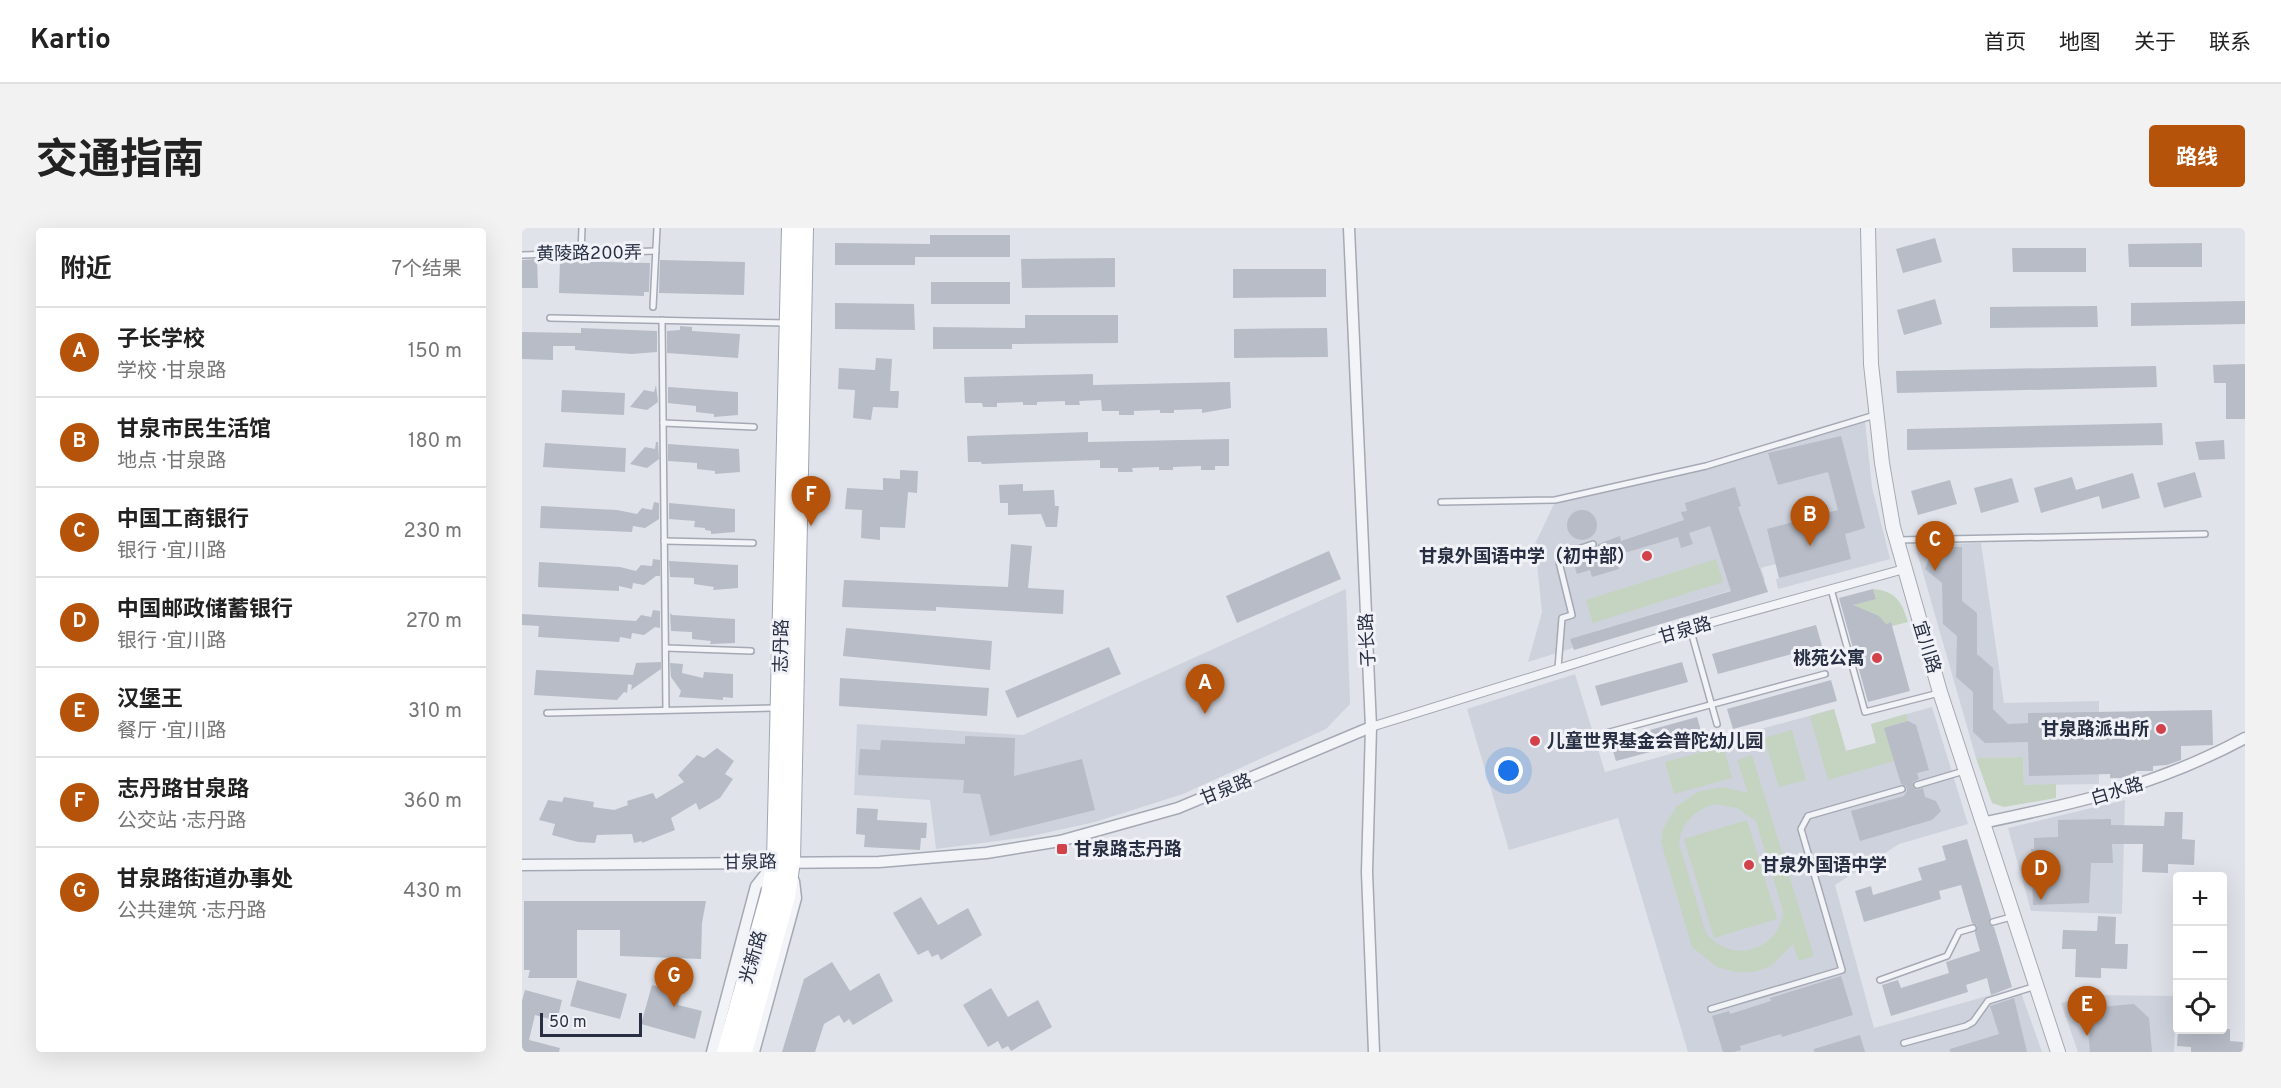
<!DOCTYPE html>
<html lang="zh">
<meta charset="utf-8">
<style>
:root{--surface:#fff;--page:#f2f2f2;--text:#222;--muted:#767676;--line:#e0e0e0;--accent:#b45309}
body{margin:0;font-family:Overpass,"Noto Sans SC",sans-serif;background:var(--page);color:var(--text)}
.controls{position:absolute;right:18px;bottom:18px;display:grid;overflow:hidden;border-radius:6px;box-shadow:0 6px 24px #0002}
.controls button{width:54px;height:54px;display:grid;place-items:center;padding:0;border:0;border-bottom:2px solid var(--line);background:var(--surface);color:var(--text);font:30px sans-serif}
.scale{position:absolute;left:18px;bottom:15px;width:102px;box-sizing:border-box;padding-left:6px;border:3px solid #282f42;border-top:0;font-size:16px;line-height:21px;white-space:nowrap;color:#282f42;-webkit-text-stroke:4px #f0f2f7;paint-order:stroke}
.you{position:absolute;left:987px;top:543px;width:21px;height:21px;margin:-15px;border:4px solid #fff;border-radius:50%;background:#1a73e8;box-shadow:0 0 0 9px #1a73e833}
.badge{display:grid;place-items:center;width:39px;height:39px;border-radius:50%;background:var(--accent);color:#fff;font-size:20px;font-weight:700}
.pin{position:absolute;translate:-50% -50px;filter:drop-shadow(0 2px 3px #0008)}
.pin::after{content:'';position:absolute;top:32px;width:21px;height:18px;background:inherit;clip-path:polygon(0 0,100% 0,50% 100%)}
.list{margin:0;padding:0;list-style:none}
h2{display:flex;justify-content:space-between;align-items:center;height:78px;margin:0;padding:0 24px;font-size:26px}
h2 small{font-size:20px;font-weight:400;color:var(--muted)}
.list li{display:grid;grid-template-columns:39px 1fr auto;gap:18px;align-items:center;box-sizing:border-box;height:90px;padding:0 24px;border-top:2px solid var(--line)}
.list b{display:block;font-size:22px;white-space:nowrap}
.list p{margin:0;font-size:20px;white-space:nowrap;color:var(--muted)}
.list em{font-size:20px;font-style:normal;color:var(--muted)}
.icon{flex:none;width:33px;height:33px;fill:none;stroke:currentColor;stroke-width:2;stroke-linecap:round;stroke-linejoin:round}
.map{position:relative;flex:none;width:1723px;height:824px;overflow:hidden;border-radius:6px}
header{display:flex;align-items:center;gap:36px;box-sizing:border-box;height:84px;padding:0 30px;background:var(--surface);border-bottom:2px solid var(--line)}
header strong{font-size:28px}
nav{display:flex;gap:33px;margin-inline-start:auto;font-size:21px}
.intro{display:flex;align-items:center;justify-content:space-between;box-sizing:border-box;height:144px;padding:0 36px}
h1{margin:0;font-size:42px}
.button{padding:15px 27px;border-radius:6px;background:var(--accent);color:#fff;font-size:21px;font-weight:700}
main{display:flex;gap:36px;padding:0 36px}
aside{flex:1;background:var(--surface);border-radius:6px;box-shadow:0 6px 24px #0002}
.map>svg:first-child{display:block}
.built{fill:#ced2dc}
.green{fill:#c4d4c1;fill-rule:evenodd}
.building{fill:#b7bcc7}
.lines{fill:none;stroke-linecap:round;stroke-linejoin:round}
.service-casing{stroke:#a5a9b4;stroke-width:8}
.pedestrian-casing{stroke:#a5a9b4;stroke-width:10}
.minor-casing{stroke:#a5a9b4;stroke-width:13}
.tertiary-casing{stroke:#a5a9b4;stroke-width:16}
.primary-casing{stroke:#9fa6b6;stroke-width:20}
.service{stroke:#f3f4f8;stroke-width:5}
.pedestrian{stroke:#f3f4f8;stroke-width:8}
.minor{stroke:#f3f4f8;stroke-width:10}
.tertiary{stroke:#f3f4f8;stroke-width:14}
.primary{stroke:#fff;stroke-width:18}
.poi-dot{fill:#d3414a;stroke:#f0f2f7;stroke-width:2}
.labels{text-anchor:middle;stroke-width:6;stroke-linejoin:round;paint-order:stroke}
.street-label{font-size:18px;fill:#282f42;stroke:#f0f2f7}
.poi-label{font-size:18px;font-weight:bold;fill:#282f42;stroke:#f0f2f7;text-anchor:end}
</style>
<header>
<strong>Kartio</strong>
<nav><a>首页</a><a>地图</a><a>关于</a><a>联系</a></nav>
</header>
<div class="intro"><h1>交通指南</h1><a class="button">路线</a></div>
<main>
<aside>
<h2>附近<small>7个结果</small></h2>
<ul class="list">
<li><span class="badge">A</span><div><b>子长学校</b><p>学校 · 甘泉路</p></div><em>150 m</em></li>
<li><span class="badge">B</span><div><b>甘泉市民生活馆</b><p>地点 · 甘泉路</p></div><em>180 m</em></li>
<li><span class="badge">C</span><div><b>中国工商银行</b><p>银行 · 宜川路</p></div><em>230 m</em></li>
<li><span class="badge">D</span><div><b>中国邮政储蓄银行</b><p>银行 · 宜川路</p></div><em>270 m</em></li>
<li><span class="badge">E</span><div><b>汉堡王</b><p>餐厅 · 宜川路</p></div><em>310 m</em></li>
<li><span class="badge">F</span><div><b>志丹路甘泉路</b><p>公交站 · 志丹路</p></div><em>360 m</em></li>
<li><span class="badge">G</span><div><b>甘泉路街道办事处</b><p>公共建筑 · 志丹路</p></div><em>430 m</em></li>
</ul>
</aside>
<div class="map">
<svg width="1723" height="824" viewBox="0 0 1723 824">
<rect width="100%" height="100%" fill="#e0e3ea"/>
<g class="built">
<path d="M1343,193L1350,259L1368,331L1256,361L1254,351L1258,350L1254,336L1242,339L1239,340L1243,352L1049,411L1051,420L1006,434L1020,384L1013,316L1032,276L1183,241Z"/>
<path d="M1459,315L1482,475L1577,473V556L1502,557L1501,529L1454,530L1393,317Z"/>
<path d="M824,361L828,476L804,501L661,566L573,594L505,609L414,621L408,572L332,567L335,496L501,507Z"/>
<path d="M1053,446L1083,544L1312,481L1324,523L1354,515L1349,496L1410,479L1446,596L1377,616L1313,657L1352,800L1497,759L1520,824H1166L1096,590L987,622L945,481Z"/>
<path d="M1603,572L1600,686L1509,683L1486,600Z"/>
<path d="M1572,767L1654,768L1652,824H1556L1539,775Z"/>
</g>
<g class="green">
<path d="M1194,331L1201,354L1071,395L1064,372Z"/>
<path d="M1351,361C1374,363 1380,374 1386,394L1370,398L1369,395L1363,396L1357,388L1320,380L1354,370Z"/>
<path d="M1312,481L1324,523L1354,515L1349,496L1384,486L1386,493L1363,500L1372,533L1306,552L1288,488Z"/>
<path d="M1270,502L1284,552L1257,559L1242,510Z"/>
<path d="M1201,518L1210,550L1152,566L1143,534Z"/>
<path d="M1230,527L1292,728L1277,733L1271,716L1249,738L1232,744H1213L1195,739L1170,719L1139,614L1141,601L1154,579L1175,564L1201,559L1226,565L1215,532ZM1193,576L1215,580L1234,593L1261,683C1258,723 1208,737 1184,705L1157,615C1160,594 1173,582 1193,576Z"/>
<path d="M1501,529L1502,557L1534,556V570L1482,579L1470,575L1454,530Z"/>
<path d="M1225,592L1255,691L1192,710L1162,611Z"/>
</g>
<g class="building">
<path d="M408,7H488V29H393V37H313V15L408,16Z"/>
<path d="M1413,10L1420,34L1381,45L1374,21Z"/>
<path d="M1680,15V39H1607L1606,16Z"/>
<path d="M1490,20H1564V44H1491Z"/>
<path d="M593,30V59L500,60L499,31Z"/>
<path d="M15,31L16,60H0V32Z"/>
<path d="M138,32L223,34L222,67L137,65Z"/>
<path d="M38,33L128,35L127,64H122V68L37,65Z"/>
<path d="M711,41H804V69L711,70Z"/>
<rect x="409" y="54" width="79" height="22"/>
<path d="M1413,71L1420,96L1382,107L1375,82Z"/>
<path d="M1723,73V96L1609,98V75Z"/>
<path d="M313,75L392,76L393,102L313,101Z"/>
<path d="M1575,78L1576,99L1468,100V79Z"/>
<path d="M503,87H596V115L490,116V121H411V99L503,100Z"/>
<path d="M158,98L170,99V103L218,106L216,130L145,125V103L158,102Z"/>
<path d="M59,100L135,103V124L110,126L53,122V118H31V132L0,131V104L59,105Z"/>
<path d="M805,100L806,129L712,130V101Z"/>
<path d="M354,130L370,131L368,163H377L376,180L351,179L349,192L331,190L333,162L316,161L317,140L353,142Z"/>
<path d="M1723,136V191H1704V155H1692L1691,137Z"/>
<path d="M1634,138L1635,159L1375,165L1374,143Z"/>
<path d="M571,146V157L708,154L709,180L680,185V181L652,182V185H638V182L612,183V187H597V183H580L579,172L557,173L558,177H543V173L515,174V177H501V174L475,175V179H461L460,175H443L442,149Z"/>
<path d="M134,157L136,174L125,182L108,179L122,162L132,164Z"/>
<path d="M146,159L216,164V187L192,189V186L174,184V178L146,175Z"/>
<path d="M40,162L103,165L102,187L39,184Z"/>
<path d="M1640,195L1641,217L1385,222V201Z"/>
<path d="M566,204V214L707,211V238H693V242H679V238L651,239V242H637V239L610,240L611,244H596V240H578V232L460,236L459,234H446L445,208Z"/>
<path d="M1319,208L1343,300L1323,306L1329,331L1257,350L1245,301L1316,282L1306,244L1256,257L1246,225Z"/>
<path d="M1702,212L1703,231L1677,232L1673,214Z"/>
<path d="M134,214H136L137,231L125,240L108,236L123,219L133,221Z"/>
<path d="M23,215L104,220L103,244L21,239Z"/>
<path d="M146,216L217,221L218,244L193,246V243L175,241V235L146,233Z"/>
<path d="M378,242L396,243L395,265L386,264L383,300L358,299V312L339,310L340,282L323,281L325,260L361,262V250L378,251Z"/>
<path d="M1673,244L1680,269L1642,280L1635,255Z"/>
<path d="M1611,245L1618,270L1580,281L1577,268L1519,285L1512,260L1550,249L1554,262Z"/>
<path d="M1490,250L1497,274L1459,285L1452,260Z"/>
<path d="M1428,252L1435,276L1396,287L1389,263Z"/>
<path d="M501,256V263L532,262L533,278H537L535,299H524L519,286L486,287V275H478L477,257Z"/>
<path d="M1213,259L1219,278L1216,279L1246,364L1052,422L1048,411L1209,363L1188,298L1167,305L1171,316L1159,320L1156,309L1092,328L1097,341L1070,349L1068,342L1055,346L1051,334L1083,323L1075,319L1076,316L1098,308L1099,313L1162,292L1159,284L1165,283L1163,275Z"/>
<path d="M132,274L137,275V291L123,300L111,298L110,304L18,300L19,278L95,282L115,286L120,280L130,282Z"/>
<path d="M147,275L213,281V304L189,306V303L183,302V300L172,299L173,293L147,291Z"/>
<circle cx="1060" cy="297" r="15"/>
<path d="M489,316L510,318L506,360L542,362L541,386L414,379V383L320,379L322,352L486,359Z"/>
<path d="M1411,319H1440V373L1455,385V426L1471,440V481L1486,496L1506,495V485L1690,482L1691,517L1659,518V532L1645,537L1631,538V543H1614L1611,550H1588V546L1507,548L1506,514L1463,515L1451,504V464L1434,449L1435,408L1421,396L1420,355L1403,341Z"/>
<path d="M807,323L819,351L715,395L704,368Z"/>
<path d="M131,331L138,332V348H134L122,357L111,355L110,361L97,358V363L16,359L17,334L98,339L114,343L119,337L130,338Z"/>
<path d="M147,333L216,337V360L191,362L192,359L172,356V350L148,349Z"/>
<path d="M1351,361L1354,371L1331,377L1357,388L1364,396L1369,394L1388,463L1346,474L1317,370Z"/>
<path d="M131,382L138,383V400L133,399L122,407L110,405L109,411L98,409L97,414L16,409L17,398L0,397V386L114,393L119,387L129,389Z"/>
<path d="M148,385L150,387L213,391V415L188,416L189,413L170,411V404L149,403Z"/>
<path d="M1294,397L1300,418L1196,446L1190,426Z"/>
<path d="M324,400L470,413L468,442L321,428Z"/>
<path d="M587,419L599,446L495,490L483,463Z"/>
<path d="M139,434V441L109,462L110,457L106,456L105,465L102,464L95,472L12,467L14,442L111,447L114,435Z"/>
<path d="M1160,434L1166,454L1079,478L1073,458Z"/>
<path d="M148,435L161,436L160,445L181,450L182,444L211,446V470L201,469V472L157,469L159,463L149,449Z"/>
<path d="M318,450L467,460L465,488L317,478Z"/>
<path d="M1309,452L1315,473L1211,501L1205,481Z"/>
<path d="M1175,489L1181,510L1094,533L1088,513Z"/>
<path d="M1386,493L1394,497L1407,542L1395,545L1397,551L1391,554V559L1394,562L1401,560L1403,569L1414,573L1419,583L1410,592L1338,613L1329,583L1382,568L1385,563L1384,558L1379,556L1362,500Z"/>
<path d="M443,508L493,510L492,548L560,531L573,582L468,608L458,566L441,565L442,552L336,547L338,521L358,522L359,512L443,516Z"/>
<path d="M195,520L212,533L203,546L211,551L198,570L177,582L174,575L149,590L153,602L120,615V613L112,615L110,606L75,607L73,615L56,614L30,607L33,596L17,592L26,572L40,574L42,569L72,574L71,579L92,582L106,577L105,573L131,565L134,571L162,554L156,547L175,527L182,530Z"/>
<path d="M335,580L356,581L355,592L405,595L404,610H399L398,622L342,619L343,607L334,606Z"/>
<path d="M1643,584H1661L1660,611L1673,612L1672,637L1646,636V645L1620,644L1621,616H1590L1591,635H1569L1567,675L1511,677L1509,621H1512V610L1536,609V592L1589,591V597L1642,598Z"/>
<path d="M1445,611L1469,690L1467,696L1472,699L1490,759L1469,767L1465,750L1444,757L1446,764L1369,788L1360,757L1376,752L1379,760L1427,745L1424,734L1458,723L1453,705L1455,698L1450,695L1439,657L1417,663L1419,671L1342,694L1333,663L1349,658L1351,667L1400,652L1396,640L1424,632L1420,618Z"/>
<path d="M399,669L416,697L446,680L460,707L419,732L416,726L410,729L406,722L396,727L371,685Z"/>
<path d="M2,673H184L180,695L179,731L98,728V702H55V750H6L8,742H2Z"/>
<path d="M1576,688L1594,689L1593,716H1606L1605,741L1579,740V750L1553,749L1554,721H1540L1541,702L1575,703Z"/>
<path d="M310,734L328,763L357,745L371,773L331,797L327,791L322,795L317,787L302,796L293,824H260L282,751Z"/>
<path d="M1319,748L1331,787L1260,809L1259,806L1218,818L1219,822L1212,824H1201L1190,788L1207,783L1208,786L1249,773L1248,770Z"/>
<path d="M55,752L105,766L98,791L48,778Z"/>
<path d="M130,757L159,765L156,777L180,783L173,811L119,796Z"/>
<path d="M469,760L486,789L516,772L530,799L489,823L486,818L480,821L476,813L466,819L441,777Z"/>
<path d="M3,762L40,772L35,793L13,787L7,812L38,820L37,824H0V773Z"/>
<path d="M1492,770L1505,824H1428V821L1477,806L1468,778Z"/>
<path d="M1612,776L1627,790L1630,824H1568L1565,792L1577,779Z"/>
<path d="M1656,801H1708V813L1721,814L1720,824H1669V819L1655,818Z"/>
<path d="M1338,807L1343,824H1292V821Z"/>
</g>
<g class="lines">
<g class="service-casing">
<g id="service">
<path d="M59,25L60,0"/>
<path d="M0,27L134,23"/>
<path d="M131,79L135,0"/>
<path d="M28,90L265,95"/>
<path d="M140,92L144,482"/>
<path d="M141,195L232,199"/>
<path d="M919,274L1033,272L1184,238L1353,187"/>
<path d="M1376,312L1683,306"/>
<path d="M142,313L231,315"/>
<path d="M1309,361L1343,484L1417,465"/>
<path d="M1168,400L1195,496"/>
<path d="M144,420L229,423"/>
<path d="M1036,440L1040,390L1050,387L1037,334L1041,326L1071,316"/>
<path d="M25,485L253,480"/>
<path d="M1084,505L1303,446"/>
<path d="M1395,557L1442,543"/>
<path d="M1471,694L1489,689"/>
<path d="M1358,752L1425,728L1437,704L1451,700"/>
<path d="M1189,781L1320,742L1279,601L1286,588L1380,561"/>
<path d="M1382,815L1444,798L1451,794L1466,773L1514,758"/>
</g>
</g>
<g class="pedestrian-casing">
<path id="pedestrian" d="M849,499L1148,406L1382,341"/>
</g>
<g class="minor-casing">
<g id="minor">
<path d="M827,0L849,499L845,644L852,824"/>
<path d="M1460,595C1556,575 1636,557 1723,510"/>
<path d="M0,637L357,634L464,625L538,613L656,580L849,499"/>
<path d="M190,824L234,658L250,638"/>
<path d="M232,824L274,670L272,653"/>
</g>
</g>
<g class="tertiary-casing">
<path id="tertiary" d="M1346,0L1349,136L1360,235L1371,299L1418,464L1536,824"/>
</g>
<g class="primary-casing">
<g id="primary">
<path d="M204,824L248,666L254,633L269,0"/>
<path d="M221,824L264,668L269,633L282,0"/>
</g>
</g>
<use href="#service" class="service"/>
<use href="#pedestrian" class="pedestrian"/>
<use href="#minor" class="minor"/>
<use href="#tertiary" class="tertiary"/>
<use href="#primary" class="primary"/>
</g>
<g class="poi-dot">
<circle cx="1125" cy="328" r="6"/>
<circle cx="1355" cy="430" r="6"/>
<circle cx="1639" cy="501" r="6"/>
<circle cx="1013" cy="513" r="6"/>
<rect x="534" y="615" width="12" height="12" rx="3"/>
<circle cx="1227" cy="637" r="6"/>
</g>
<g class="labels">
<g class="street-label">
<text transform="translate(67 25) rotate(-1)" y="6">黄陵路200弄</text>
<text transform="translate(1163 402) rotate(-16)" y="6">甘泉路</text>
<text transform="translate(845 412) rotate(-93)" y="6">子长路</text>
<text transform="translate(259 418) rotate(-89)" y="6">志丹路</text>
<text transform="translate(1405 419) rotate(73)" y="6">宜川路</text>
<text transform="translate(704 561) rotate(-22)" y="6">甘泉路</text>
<text transform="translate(1595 563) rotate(-17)" y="6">白水路</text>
<text transform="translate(228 634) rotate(-1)" y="6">甘泉路</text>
<text transform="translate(231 729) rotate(-74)" y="6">光新路</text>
</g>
<g class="poi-label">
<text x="1113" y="334">甘泉外国语中学（初中部）</text>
<text x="1343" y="436">桃苑公寓</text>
<text x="1627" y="507">甘泉路派出所</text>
<text x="1025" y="519" text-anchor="start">儿童世界基金会普陀幼儿园</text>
<text x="552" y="627" text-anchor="start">甘泉路志丹路</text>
<text x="1239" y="643" text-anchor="start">甘泉外国语中学</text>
</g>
</g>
</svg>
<div class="controls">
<button>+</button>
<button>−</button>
<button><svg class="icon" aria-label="locate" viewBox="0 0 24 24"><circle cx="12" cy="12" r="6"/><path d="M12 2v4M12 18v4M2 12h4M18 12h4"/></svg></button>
</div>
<div class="scale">50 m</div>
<div class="you"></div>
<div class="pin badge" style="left:683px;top:486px">A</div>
<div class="pin badge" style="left:1288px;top:318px">B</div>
<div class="pin badge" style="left:1413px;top:343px">C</div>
<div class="pin badge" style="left:1519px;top:672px">D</div>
<div class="pin badge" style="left:1565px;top:808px">E</div>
<div class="pin badge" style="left:289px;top:298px">F</div>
<div class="pin badge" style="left:152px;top:779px">G</div>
</div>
</main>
